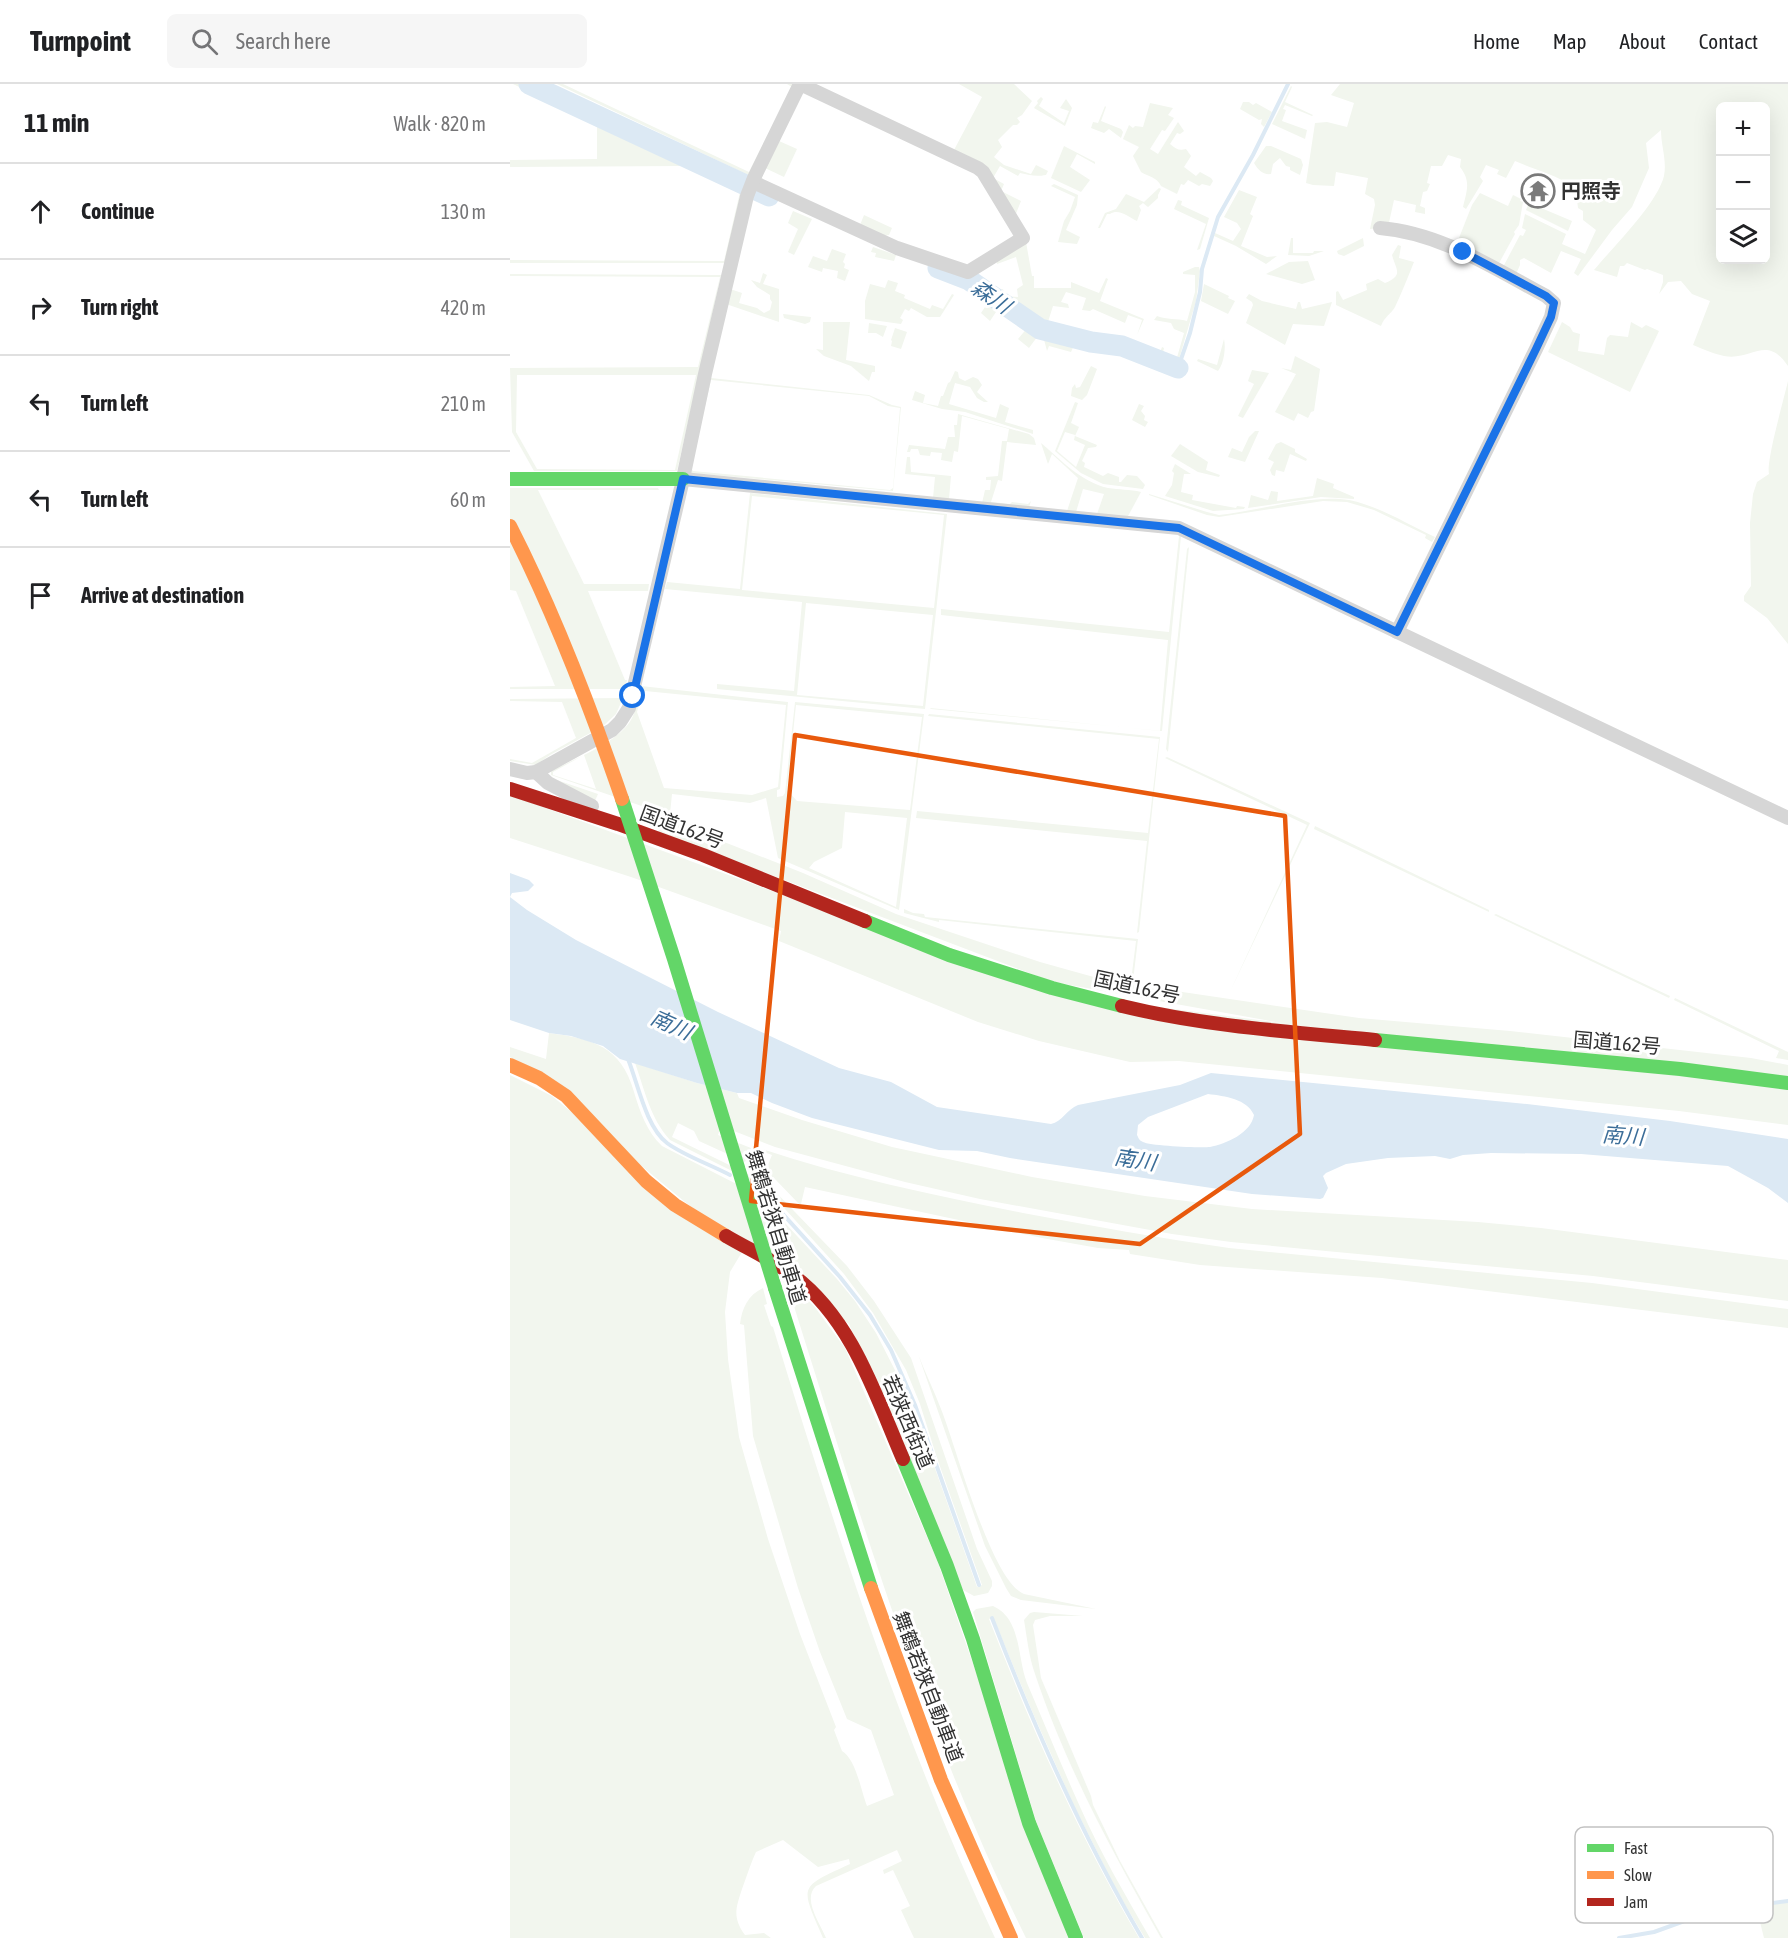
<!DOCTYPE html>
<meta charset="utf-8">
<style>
:root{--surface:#fff;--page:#f6f6f6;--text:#202124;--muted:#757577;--line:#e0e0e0}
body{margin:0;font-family:"Asap Condensed","Noto Sans JP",sans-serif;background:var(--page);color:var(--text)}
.controls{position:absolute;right:18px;top:18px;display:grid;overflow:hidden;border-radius:9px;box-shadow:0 6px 24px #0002}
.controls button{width:54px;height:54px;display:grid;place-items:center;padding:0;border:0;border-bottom:2px solid var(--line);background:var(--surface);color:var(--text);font:30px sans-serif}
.stop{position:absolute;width:18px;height:18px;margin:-14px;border:4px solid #1a73e8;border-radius:50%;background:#fff}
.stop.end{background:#1a73e8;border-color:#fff;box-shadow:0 2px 6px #0008}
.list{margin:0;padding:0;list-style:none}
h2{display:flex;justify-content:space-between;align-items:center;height:78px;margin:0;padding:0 24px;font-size:26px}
h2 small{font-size:20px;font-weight:400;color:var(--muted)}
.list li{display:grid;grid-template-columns:39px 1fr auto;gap:18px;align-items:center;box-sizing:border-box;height:96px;padding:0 24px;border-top:2px solid var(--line)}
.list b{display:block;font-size:22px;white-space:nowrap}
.list em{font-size:20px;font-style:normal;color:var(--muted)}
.icon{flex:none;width:33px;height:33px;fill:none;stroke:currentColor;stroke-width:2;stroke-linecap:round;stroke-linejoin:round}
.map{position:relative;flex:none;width:1278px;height:1854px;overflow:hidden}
header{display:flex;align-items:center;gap:36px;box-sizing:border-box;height:84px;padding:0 30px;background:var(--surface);border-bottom:2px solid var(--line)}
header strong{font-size:28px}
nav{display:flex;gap:33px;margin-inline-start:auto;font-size:21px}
.search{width:420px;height:54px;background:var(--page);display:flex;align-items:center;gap:15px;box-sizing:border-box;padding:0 21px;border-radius:9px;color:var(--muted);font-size:22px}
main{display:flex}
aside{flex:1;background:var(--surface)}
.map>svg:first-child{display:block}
.green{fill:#f2f6ee;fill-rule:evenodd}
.water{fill:#dce9f4;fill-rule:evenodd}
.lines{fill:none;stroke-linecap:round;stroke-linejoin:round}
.stream{stroke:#dce9f4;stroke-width:4}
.river{stroke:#dce9f4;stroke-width:21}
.street{stroke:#d6d6d6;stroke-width:14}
.fast{stroke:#63d668;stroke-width:14}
.slow{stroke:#ff974d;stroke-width:14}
.jam{stroke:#b3261e;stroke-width:14}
.fast-bridge{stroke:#63d668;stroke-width:14}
.slow-bridge{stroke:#ff974d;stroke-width:14}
.route{stroke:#1a73e8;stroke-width:8}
.marked{fill:none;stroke:#e8590c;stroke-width:4.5;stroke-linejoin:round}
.labels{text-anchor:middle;stroke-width:6;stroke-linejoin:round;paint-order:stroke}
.poi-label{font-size:20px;font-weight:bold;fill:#323232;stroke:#fff;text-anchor:start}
.street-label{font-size:20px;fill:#323232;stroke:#fff}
.water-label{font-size:21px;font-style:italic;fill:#3c6e99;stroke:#fff}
.key{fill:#fff;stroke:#c2c2c2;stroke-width:1.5}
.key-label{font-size:16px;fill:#323232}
</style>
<header>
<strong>Turnpoint</strong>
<div class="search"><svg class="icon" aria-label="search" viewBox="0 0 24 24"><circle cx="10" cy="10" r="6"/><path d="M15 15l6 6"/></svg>Search here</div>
<nav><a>Home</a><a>Map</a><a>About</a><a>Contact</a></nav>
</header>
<main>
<aside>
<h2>11 min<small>Walk · 820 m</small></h2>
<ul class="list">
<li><svg class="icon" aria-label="ahead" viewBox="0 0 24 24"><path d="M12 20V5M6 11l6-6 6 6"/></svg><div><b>Continue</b></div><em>130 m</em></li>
<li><svg class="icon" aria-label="right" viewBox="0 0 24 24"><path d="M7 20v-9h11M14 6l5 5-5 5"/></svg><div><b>Turn right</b></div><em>420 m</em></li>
<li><svg class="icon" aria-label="left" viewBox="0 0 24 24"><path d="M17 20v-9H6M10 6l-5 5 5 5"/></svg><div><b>Turn left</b></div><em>210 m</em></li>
<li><svg class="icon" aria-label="left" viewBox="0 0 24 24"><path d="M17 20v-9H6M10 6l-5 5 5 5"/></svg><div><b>Turn left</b></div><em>60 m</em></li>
<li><svg class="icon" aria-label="arrive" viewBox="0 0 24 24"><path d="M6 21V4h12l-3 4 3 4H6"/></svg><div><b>Arrive at destination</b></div></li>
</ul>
</aside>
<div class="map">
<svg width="1278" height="1854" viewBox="0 0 1278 1854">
<rect width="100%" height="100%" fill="#fff"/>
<g class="green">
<path d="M3,0H12L234,104L231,108L216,179H0V176L214,177L230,108L175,82L0,83V76L87,75V40Z"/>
<path d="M47,0H53L239,88L282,3L277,0H286L238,91Z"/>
<path d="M449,0H504L522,17L512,31L507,34L510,38L507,41H503L488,56L492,63L484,73L494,81L521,90L526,81L538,87L536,91C525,93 520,91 510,89L508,92L490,82L483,94L494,100L491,107L511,117L505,132L472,82L444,66L472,13Z"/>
<path d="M830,0H1278V282C1256,250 1243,277 1214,272C1204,270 1193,265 1183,261L1200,217L1182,210L1171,197L1158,198L1149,210L1153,198V191L1137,185L1135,186L1117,179L1114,182H1110L1107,193L1084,186C1103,163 1147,120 1154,92C1157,76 1151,62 1151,46L1136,59L1139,84L1122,123L1102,146L1068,192L1064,189L1071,175L1051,167L1041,189L1014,174L1010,176V181L1006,190L993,183L1010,151L1013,152L1016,146L1012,144L1015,130L1056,150L1052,160L1075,170L1086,146L1073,136V127L1068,124L1067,116L1062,112L1063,103C1045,90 1025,86 1005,77L996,94L987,90L989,86L976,81L970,93L973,97L956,125L953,123C957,106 961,97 950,83L951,75L938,71L932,82H921L917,99L920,100L917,107L913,108L910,122L915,124V130L905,128L906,121L884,116L878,143L860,145L865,121L864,115L855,110L858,94L826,88L824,102L803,101L796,99L805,39L817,38L837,43L844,19L821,11ZM1210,22H1256V176H1210Z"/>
<path d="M781,2L782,3L775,18L803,31L802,32L775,21L773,25L776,26L772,37L797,46L795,55L762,40Z"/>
<path d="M531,13L533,15L529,22L554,39L559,27L550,24L556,15L562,24L555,42L524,24L528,19L527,17Z"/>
<path d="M733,18H739L743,21L746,19L762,28L754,43L751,40L752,35L749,36L730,25Z"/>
<path d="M640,19L663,24L658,31L664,34L655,47L652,46L640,65L648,70L668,38L674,47L670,50L667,49L660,60C666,65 669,67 676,65L681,72L674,83L686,92L690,88L701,94L703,97L700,102L692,100L689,102L678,96L674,101L671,100L667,110L651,102C647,93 639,93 631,88L623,72L629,63L613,55L619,41L623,44L625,42L633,43Z"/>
<path d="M595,22L596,23L591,37L611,45L613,48L611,54L599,45L594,49L581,44L583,38L588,39Z"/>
<path d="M269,57L287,65L274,93L255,84Z"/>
<path d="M554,62L585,78V80L567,70L560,83L580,96L571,108L541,94Z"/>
<path d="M756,62H761L791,75L793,81L790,91L780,86V83L776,82L770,74L763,80L761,90C753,91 748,86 744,79Z"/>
<path d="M544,100L568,111L567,121L556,146L570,153L567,160L548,158L554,137L560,127L565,113L541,102Z"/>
<path d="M649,104L651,105L648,111V114L638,123L633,119L629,122L631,126L627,137C618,133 609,124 600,130H597L590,144H588L595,129L606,125L616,110L634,118Z"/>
<path d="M729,106L747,113L740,130L743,132L731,162L757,173L767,172L756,180L726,162L704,152L705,149L723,157L731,145L727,139L714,133Z"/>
<path d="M970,109L998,122L1003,111L1011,115L1010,117L1013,118L1009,141L1004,148L1005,150L988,181L947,159L962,121Z"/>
<path d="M668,116L672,117L671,121L699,134L690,165L687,166L696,140L664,125Z"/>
<path d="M1018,121L1022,123L1024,121L1062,137L1058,147L1016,126Z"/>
<path d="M283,127L302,135L284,171L278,168L288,145L278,139Z"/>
<path d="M354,131L382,144L379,151L374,152L350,141Z"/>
<path d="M781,154H783V169H803L804,167H814L799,172L778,171Z"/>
<path d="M853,154L854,162L834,172L828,170L827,167Z"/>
<path d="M516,158L522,192H524V204H561V198L589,209L596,194L598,195L590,217L634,235L627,251L632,236L618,231L615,239L583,225L580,227L572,226L576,214L556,208L551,218L558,220L559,224L543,222L537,241L571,251L612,256L632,263V265L649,271L652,263L654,264L652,273L666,277L674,249L664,245L661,239L644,236L647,232C657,236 666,234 677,237L685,208V191L673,190V188L685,183H689L690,187L686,217L667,282L613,260L582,257L535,245L483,210L485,207L493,205L495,212L508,213L507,205L513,201L506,173L487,180L486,174Z"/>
<path d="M888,161L891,162L889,174L904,178C898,193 892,208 885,223C881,230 874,233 871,242L826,221V208L828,207L833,216L857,206L856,200L868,195L875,199C894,191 886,186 882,171Z"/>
<path d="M363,163L386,171L384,177L365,173L366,169L361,168Z"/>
<path d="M322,165L336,170L333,178L335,180L334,184L339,186L335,197L327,194L328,187L313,184L312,188L298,183L303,172L317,177Z"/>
<path d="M798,177L805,196L792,200L756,190L779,178Z"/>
<path d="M253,189L257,191L253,200L269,205V238L216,220L220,205L232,209L229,219L247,224L254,229L260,226L262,218L260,215V211L247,203L241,196L250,199Z"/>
<path d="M0,190L211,191L167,387H24L2,348L0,284L188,283L210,193L0,192ZM7,291H186L165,386L27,385L6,348Z"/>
<path d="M378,196L388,199L385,207L395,211L394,214L420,225L422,221L433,225L442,210L444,211L430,233H417L401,224L399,227L395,225L390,234L393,236L391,240L355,235V217L360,200L375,204Z"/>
<path d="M694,200L719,212L718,214L725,217L718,230L691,217Z"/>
<path d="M474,209L492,221L491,224L495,223L530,249L519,264L508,255L518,243L496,226L488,225L480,237L471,229L477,220L470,214Z"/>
<path d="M739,210L752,217L786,225L788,218H790L792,225L822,218L814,242L783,240L775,261L736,239L743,221L742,218L736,214Z"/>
<path d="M273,230L301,233L300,238L295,240L274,234Z"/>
<path d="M313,238H340L336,276L365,282V288H362L359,297L341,282L314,272L306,265L313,266Z"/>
<path d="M1052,238L1060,243L1063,248L1070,250L1068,267L1094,271L1097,254L1100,251L1118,253L1121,238L1132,244L1136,241L1149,247L1120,308L1038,268Z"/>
<path d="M359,239L377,242L373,253L366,249H358Z"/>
<path d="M385,244L397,248L391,265L381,262L382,257L381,256Z"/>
<path d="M532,248L568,256L569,260L565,259L561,268L539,262L537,267Z"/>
<path d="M714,255C716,264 714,279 708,287L687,277L688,275L707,281Z"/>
<path d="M785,272L810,285L804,327L801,328L798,334L788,329L784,337L765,328L786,290L771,284L781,286Z"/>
<path d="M581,282L587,285L577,311L572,316L561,312L562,304L565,300L566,304L570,303Z"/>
<path d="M742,286L759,289L733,334L728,332L744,300L738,297Z"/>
<path d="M445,287L448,288L449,294L455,297L463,293L468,295L472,301L467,308L478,318H474L467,314L460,303L445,299L439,320L486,334L490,320L499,324L495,338L523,346V350L455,328L432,325L402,316L405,307L415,311L413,319L428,322L431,312H433L438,299L440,298Z"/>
<path d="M201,294L359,311L382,321L391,323L383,407L181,389L179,385ZM201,296L359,312L378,322L390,324L383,404L380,406L183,387L181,384Z"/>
<path d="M1278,297V560L1257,534L1234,517V512L1241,502L1240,439L1243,410L1247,398L1259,390C1256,377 1274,315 1278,297Z"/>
<path d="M565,318L568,319L561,339L569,343L565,352L587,361L586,363L578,364L572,377L575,379L574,383L593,392L598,389L609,393V398H611L617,391L627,392L635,401L633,405L593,400L571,389L545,367ZM555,348L565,351L564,356L575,361L566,383L547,367Z"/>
<path d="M629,320L634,322L631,327L635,332L634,336L638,338L635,343L622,336Z"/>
<path d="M448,330L519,350L524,354L526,361L497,358L492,397L488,396L481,418L500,420L502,418L518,420L521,417L519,423L472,419L475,406H480L481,396H476V393L488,392L492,357H497L499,345L452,332L448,368L444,367L442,378L431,376L432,369L421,368L420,372L410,371L408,365H401L400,368H397L399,361L435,365L438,353H445L444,341H447Z"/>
<path d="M745,347H749L735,378L718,373L722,364L732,368L739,353Z"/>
<path d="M771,358L785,365V368L797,375L796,377L780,370L774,388L766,386L765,392L762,391L760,386L764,378L758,375L766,360Z"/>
<path d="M531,359C551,376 571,398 598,404C609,406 620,405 631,408L617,434L530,426L528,424L557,427L568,394L542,370L538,380ZM573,405L594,410L587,430L566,428Z"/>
<path d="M670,360L698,378L696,386L710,391L709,393L688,388L661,372Z"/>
<path d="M397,373H400L401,388L441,392L439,415L423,414L425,393L395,390Z"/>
<path d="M665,380L681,390H674L671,408L683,411L682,416L726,424L727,422L735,423L734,425L703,427L655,412L662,401L664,389L662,387Z"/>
<path d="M807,394L824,400L823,404L844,413V415L811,413L738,424L741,411L758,416L761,407L768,408L767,417L803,412Z"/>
<path d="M0,404H148L149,406H28L74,500H139L138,507H78L115,596H117L115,605H0V603L45,602L6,507L0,506Z"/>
<path d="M240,409L437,430L415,625L207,605V600L284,607L292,518L155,505L157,498L230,505ZM242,412L434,431L424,524L232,506ZM296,519L423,531L413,622L287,611Z"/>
<path d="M639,410L697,428L709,431C749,427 800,410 839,416C869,422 897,440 925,453L922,458L915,454L916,451L864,426L837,418L813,417L709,433L697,431L639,411Z"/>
<path d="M669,452H671L652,647L421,625L420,624L650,647L658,556L431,531V525L659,548Z"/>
<path d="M679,463L658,668L656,665L677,465Z"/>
<path d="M131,602L278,618L270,705L267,706V713L273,712L275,709L285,618L414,630L389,826L268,774L256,714L240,719L162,710L160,730L158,731L41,691V687C64,675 110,658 122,634C127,624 129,613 131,602ZM135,607L276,621L268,703L242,711L154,704L127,628L132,610H135ZM286,621L412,633L400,726L287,717L277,706ZM74,671L86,705L43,691V688ZM335,728L397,734L386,823L299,784L304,778L332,764Z"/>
<path d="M113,614L106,630L93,642L40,671L26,681L0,677V675L22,679L66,654L52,618L0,617V615Z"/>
<path d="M419,630L650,653L629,848L627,849L637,757L406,734L407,727L638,749L649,655L418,632Z"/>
<path d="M657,673L800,739L718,912L797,741L655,674Z"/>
<path d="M41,694L88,710L84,719Z"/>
<path d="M0,711L541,909L1278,1005V1041L1169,1027L669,977L620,978L529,957L468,938L269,857L271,847L121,793L0,754Z"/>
<path d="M156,735L293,789L386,830L530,878L598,897L849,934L1000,947L1241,974L1278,981V993L783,941L543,898L148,748Z"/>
<path d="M805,742L979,826V828L804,745Z"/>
<path d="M394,825L403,829L414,830L415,833L628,855L623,897H621L626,857L429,836V838L394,829Z"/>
<path d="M986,830L1160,912L1159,914L984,831Z"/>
<path d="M1165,914L1278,968V976L1266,974L1269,967L1164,916Z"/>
<path d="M39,949C83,955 111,962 124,1008C130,1028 137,1048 152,1062L250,1112L327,1195L345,1217L366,1249L387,1290L422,1376L467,1503L472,1501L427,1374L410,1320L396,1286L363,1229L334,1190L256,1104L160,1056C140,1034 135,1007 125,979L187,999L227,1009L229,1014L292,1036L382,1063L522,1093L635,1112L742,1125L968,1138L1031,1144L1278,1176V1217L1083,1192L721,1158L662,1150L470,1115L395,1098L265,1063L211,1042L208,1051L241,1064L235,1078L189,1057L184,1047L168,1039L162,1053L258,1100L337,1182L364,1217L401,1274L467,1465L482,1497V1502L478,1509L464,1512L453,1506L339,1240L175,1118L0,973V963L36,975Z"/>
<path d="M0,991L42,1012L232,1168L220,1188L215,1228L218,1275L229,1353L258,1455L290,1550L326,1643L324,1646L332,1667C346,1675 351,1707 357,1722L384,1711L361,1646L337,1635L310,1568L288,1504L243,1352L234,1241L230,1240C232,1224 238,1211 253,1204L257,1220L254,1221L261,1242L263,1243C326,1449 393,1658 485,1854H404L391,1826L400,1822L383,1786L374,1790L373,1786L392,1777L387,1766L306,1802C292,1815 310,1839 316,1854H313C290,1801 288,1804 340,1780L339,1775L308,1783L273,1756L246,1768C240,1781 237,1792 232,1805C226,1824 222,1833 235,1851L254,1849L261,1854H0Z"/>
<path d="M243,1062C331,1092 422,1111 513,1129C582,1142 650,1154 719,1164L1082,1199L1278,1225V1244L872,1194L690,1181L620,1170L619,1166L588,1164L532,1154L295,1103L291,1120H289L264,1094L255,1088L262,1071L243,1064Z"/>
<path d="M273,1197H278L304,1222L335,1264L427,1476L558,1854H516C415,1651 350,1431 282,1216H280Z"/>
<path d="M408,1270C415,1288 424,1307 431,1325C446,1362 481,1497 514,1510L586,1525L511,1516L501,1512L496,1504L475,1462Z"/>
<path d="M483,1522C512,1535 507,1574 517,1599C535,1641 552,1683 571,1725C591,1770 616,1812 640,1854H635L608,1809L564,1722L522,1627L483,1533L479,1535C522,1645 569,1752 629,1854H574L526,1737L463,1528L466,1525Z"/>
<path d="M524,1528L573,1532H540L525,1536L523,1541L531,1594L581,1712L583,1721L610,1777L653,1854H651C603,1769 556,1683 525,1590C519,1573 517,1554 514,1536L520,1529Z"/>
<path d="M1278,1818V1854H1254L1250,1838H1243L1240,1823Z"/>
</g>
<g class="water">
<path d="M0,789L19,796L24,801L18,807L2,809L0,813Z"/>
<path d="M0,813L17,826L66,856L208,928L329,984L381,998L427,1023L541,1040C552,1038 557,1025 568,1021L670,1001L701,989L1017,1020L1160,1037L1278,1055V1119L1258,1104L1218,1082L1071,1070L981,1069L953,1071L940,1075L925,1072L878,1074L836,1080L816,1089L813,1092L818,1104L813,1114L810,1115L742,1110L500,1074L467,1067L429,1066L302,1034L262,1019L241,1009H227L187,999L110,975L93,962L61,952L39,949L0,936ZM698,1010C715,1012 737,1015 744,1031C741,1049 716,1060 700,1063C691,1064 640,1062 633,1058C629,1056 629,1055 627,1051L628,1041L638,1033Z"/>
</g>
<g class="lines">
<g class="stream">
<path d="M668,284L680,249L690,208L692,185L708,133L743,71L778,0"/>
<path d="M118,975C128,1000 136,1043 157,1059C173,1071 201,1081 220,1091"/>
<path d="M243,1102L253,1108L330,1193L360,1231L381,1266L405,1321L469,1501"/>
<path d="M482,1534C525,1645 572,1752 632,1854"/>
<path d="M1109,1854L1144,1848L1202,1827L1278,1817"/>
</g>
<g class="river">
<path d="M19,0L259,112"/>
<path d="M428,184L459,196L530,245L581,258L612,262L668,284"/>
</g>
<g class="street">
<path d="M243,98L387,164L458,188L513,154L473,88L468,84L290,0"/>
<path d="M870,144C931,149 983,184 1036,212L1044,219L1041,233L1026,265L887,548"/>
<path d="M173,395L669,444L1278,734"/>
<path d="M0,685L17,689L26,688L102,646L110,638L119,624L171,404L195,290L237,112L244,94L290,0"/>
<path d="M26,688L38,699L82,722"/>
</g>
<g class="fast">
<path d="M0,395H173"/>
<path d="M355,837L439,871L542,904L612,922"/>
<path d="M865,956L1170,985L1278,999"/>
<path d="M265,1204L361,1504"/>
<path d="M393,1375L437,1482L463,1555L519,1739L566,1854"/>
</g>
<g class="slow">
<path d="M0,981L29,994L56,1012L136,1097L165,1121L216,1152"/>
<path d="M361,1504L431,1696L501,1854"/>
</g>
<g class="jam">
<path d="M0,705L108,740L193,771L355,837"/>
<path d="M612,922C694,942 781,948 865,956"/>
<path d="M216,1152C238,1165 263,1176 284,1192C342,1236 365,1310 393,1375"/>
</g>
<path class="fast-bridge" d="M112,715L164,875L265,1204"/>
<path class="slow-bridge" d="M0,442C45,530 80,622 112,715"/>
</g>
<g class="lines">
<path class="route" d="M123,612L173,395L669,444L887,548L1026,265L1041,233L1044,219L1036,212L953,168"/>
</g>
<path class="marked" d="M285,651L775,732L790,1050L630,1160L241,1117Z"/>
<defs>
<g id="temple-ring" transform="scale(1.725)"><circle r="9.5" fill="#fff" stroke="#7a7a7a" stroke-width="1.5"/><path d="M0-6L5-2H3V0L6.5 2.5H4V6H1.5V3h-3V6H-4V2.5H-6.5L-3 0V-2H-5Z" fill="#7a7a7a"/></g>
</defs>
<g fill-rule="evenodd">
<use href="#temple-ring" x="1028" y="107"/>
</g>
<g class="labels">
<g class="poi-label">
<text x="1051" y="114">円照寺</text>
</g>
<g class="street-label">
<text transform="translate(172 743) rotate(20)" y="7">国道162号</text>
<text transform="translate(627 903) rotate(12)" y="7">国道162号</text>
<text transform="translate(1107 959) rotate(5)" y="7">国道162号</text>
<text transform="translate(266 1143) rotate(73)" y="7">舞鶴若狭自動車道</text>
<text transform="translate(398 1338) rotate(67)" y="7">若狭西街道</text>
<text transform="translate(418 1603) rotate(69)" y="7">舞鶴若狭自動車道</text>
</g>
<g class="water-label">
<text transform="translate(481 213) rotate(34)" y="7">森川</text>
<text transform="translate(161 941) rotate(24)" y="7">南川</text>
<text transform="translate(1113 1052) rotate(4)" y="7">南川</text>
<text transform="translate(625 1076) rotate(9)" y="7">南川</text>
</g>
</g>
<rect x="1065" y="1743" width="198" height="96" rx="9" class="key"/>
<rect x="1077" y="1760" width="27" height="8" fill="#63d668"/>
<rect x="1077" y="1787" width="27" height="8" fill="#ff974d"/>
<rect x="1077" y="1814" width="27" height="8" fill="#b3261e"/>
<g class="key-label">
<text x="1114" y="1770">Fast</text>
<text x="1114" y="1797">Slow</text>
<text x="1114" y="1824">Jam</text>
</g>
</svg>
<div class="controls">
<button>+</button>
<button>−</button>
<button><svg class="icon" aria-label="layers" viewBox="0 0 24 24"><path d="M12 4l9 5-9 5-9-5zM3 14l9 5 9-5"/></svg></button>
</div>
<div class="stop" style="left:123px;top:612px"></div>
<div class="stop end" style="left:953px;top:168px"></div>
</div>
</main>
